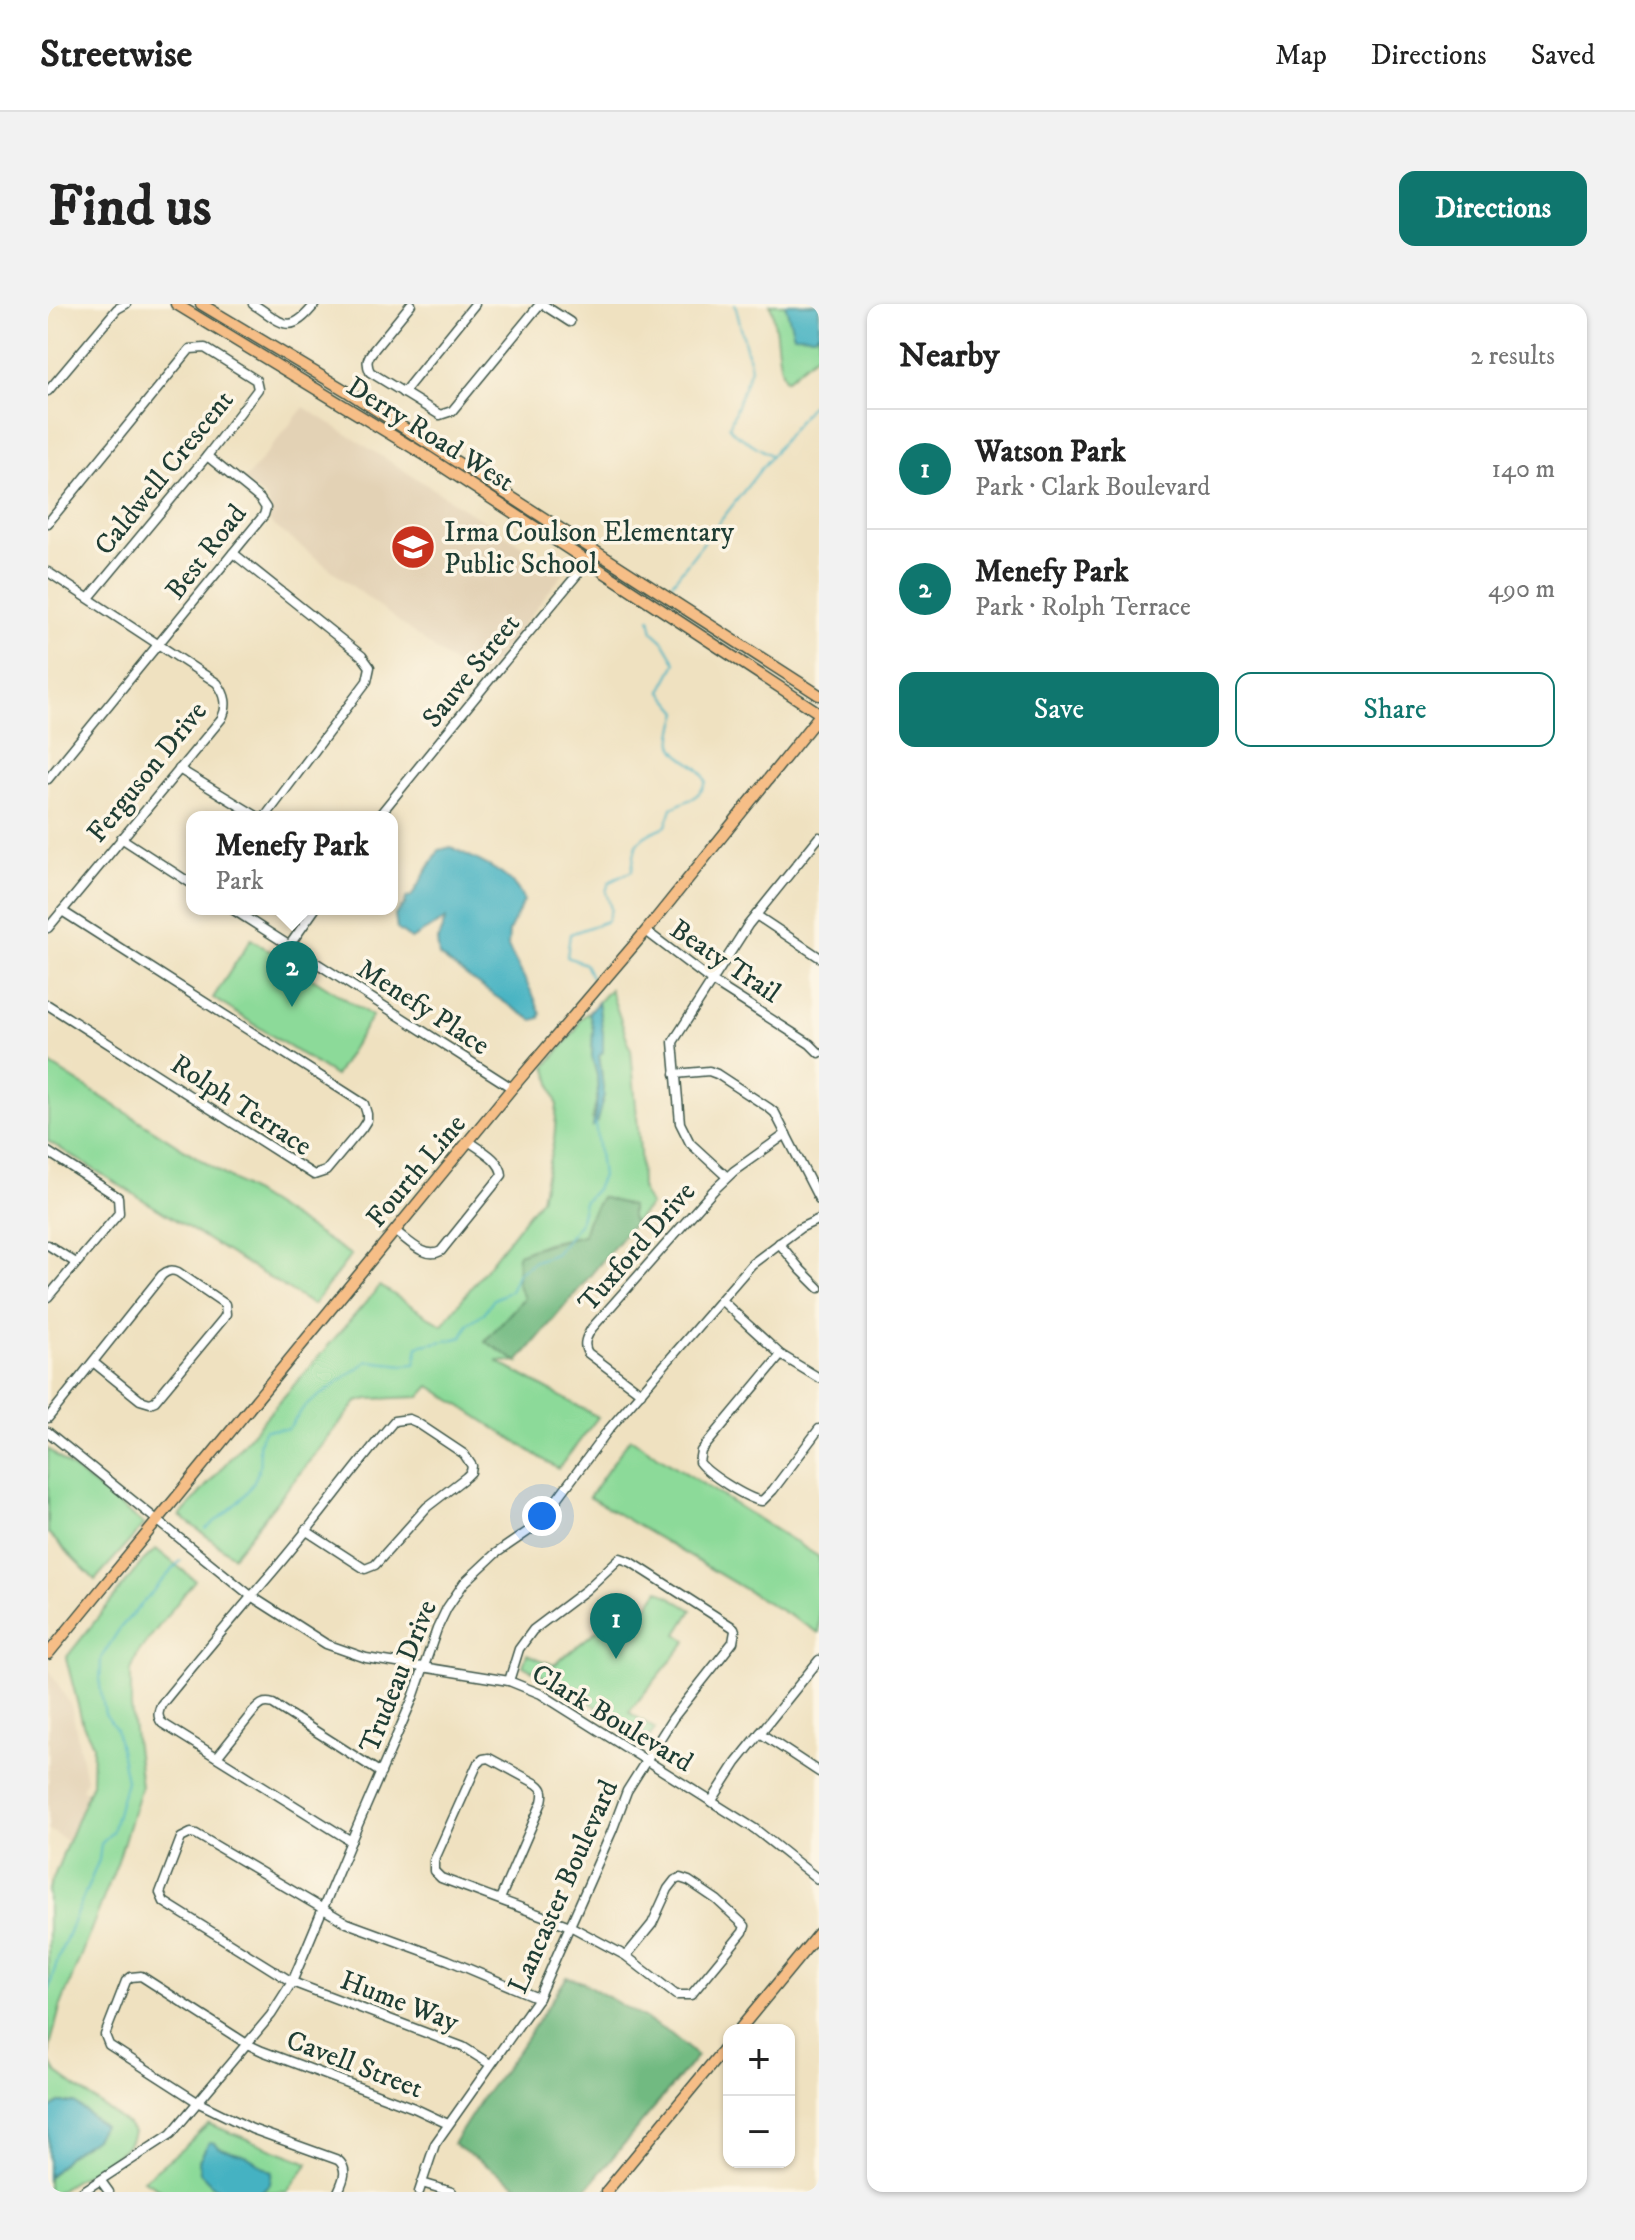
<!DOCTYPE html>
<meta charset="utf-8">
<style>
:root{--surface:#fff;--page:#f2f2f2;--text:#222;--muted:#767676;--line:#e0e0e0;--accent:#0f766e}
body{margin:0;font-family:"IM FELL DW Pica",serif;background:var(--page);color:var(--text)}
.controls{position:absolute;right:24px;bottom:24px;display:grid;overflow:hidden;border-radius:16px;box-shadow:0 2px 6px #0004}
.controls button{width:72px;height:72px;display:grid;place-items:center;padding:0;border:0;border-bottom:2px solid var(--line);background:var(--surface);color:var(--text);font:40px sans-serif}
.you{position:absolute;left:494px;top:1212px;width:28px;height:28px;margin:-20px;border:6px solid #fff;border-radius:50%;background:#1a73e8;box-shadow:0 0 0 12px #1a73e833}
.badge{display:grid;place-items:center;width:52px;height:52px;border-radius:50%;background:var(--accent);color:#fff;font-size:26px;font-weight:700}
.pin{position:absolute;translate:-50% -66px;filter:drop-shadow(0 2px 4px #0008)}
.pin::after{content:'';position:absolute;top:42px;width:28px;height:24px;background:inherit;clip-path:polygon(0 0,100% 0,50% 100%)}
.popup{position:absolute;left:138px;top:507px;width:212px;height:104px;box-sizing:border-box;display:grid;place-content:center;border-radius:16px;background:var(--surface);filter:drop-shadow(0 2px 6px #0005);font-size:26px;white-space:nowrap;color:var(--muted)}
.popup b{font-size:30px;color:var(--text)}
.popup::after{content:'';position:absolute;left:50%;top:100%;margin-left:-16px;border:16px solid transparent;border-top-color:var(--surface)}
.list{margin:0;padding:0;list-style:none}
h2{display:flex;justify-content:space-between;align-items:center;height:104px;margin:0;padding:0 32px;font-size:34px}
h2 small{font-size:26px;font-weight:400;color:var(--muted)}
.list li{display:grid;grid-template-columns:52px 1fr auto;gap:24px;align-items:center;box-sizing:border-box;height:120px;padding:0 32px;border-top:2px solid var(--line)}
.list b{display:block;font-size:30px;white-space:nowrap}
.list p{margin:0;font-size:26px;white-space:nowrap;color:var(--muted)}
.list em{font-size:26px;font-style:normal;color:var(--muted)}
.actions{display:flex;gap:16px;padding:24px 32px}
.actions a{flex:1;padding:18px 0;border:2px solid var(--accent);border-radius:16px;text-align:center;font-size:28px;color:var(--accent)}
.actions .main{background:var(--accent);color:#fff}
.map{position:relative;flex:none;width:771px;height:1888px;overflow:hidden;border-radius:16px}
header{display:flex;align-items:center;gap:48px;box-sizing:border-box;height:112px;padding:0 40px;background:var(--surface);border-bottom:2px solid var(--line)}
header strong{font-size:38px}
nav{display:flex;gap:44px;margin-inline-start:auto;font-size:28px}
.intro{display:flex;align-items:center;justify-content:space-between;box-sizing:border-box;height:192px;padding:0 48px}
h1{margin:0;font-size:56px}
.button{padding:20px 36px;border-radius:16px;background:var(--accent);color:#fff;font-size:28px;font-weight:700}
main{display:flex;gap:48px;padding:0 48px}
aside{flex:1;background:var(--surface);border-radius:16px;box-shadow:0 2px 6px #0004}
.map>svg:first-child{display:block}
.built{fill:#e3d2b5}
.green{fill:#8cda99;stroke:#568c66;stroke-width:2}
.forest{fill:#71ba81;stroke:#487c5a;stroke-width:2}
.water{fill:#45b2c2;stroke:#32787b;stroke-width:2}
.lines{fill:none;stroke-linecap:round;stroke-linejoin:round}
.stream{stroke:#45b2c2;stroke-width:2}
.minor-casing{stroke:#3e5649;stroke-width:11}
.major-casing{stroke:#3e5649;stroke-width:13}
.minor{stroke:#fff;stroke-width:8}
.major{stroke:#f6be87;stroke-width:10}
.labels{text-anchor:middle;stroke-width:7;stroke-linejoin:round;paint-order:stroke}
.street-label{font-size:28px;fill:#1f3d34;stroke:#fcf5e5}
.poi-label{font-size:28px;fill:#1f3d34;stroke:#fcf5e5;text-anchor:start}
</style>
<header>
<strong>Streetwise</strong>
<nav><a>Map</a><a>Directions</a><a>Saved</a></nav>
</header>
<div class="intro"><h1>Find us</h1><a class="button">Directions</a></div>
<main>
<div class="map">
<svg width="771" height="1888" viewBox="0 0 771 1888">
<rect width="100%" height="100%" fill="#fcf5e5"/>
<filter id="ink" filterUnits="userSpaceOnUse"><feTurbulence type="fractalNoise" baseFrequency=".0125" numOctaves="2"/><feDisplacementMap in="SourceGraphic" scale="16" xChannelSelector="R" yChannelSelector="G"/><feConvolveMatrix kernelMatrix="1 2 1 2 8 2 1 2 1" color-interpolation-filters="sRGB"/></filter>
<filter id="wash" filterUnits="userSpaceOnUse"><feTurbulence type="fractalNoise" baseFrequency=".006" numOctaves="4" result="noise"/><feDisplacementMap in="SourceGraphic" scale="32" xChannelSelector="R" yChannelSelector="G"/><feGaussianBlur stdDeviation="1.8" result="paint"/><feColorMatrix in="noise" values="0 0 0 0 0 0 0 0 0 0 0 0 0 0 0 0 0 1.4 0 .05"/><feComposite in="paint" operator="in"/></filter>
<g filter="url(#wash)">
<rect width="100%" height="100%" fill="#efe1c0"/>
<g class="built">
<path d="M256,103L516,268L431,379L221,218V202L218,194L195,178Z"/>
<path d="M1,1365L23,1402L38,1475L34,1485L40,1489L20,1538L0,1525Z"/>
</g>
<g class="green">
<path d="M722,0H771V48L738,76C728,64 730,20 722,0Z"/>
<path d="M203,635L324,712L287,772L165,694Z"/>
<path d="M562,685L583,746L592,847L593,884L602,901L586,919L583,914L540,916L535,931L499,939L470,950L476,994L437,1037L470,1058L448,1057L550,1113L510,1165L382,1082L372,1093L321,1095L309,1098L185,1252L132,1212L332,982L394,1021L493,894L506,836L509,800L498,762L528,726L532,715L541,708L545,725L544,753L549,771L550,790L544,816L554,772L551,752L555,730L550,698Z"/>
<path d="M0,759L303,951L265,1001L0,837Z"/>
<path d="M582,1134L771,1253V1329L541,1193Z"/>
<path d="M0,1145L96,1221L47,1276L0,1229Z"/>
<path d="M108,1245L147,1276L90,1349L83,1367V1404L93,1482L69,1560L12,1704L2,1742L1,1756L8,1768L80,1821L85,1828C84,1832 83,1836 80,1840C69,1857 27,1873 9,1888H0V1874L20,1852L37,1841L11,1799L0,1807V1587L44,1479L45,1440L35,1421L18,1354L95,1257Z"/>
<path d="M611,1286L644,1306L629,1330L639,1337L581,1408L607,1425L600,1436L516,1382L475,1362L479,1350L506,1361L580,1301L595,1309Z"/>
<path d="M161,1820L261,1859L239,1888H213L222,1879L197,1851L172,1844L164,1881L176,1888H117L95,1876L134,1845Z"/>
</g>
<g class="forest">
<path d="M553,893L583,902V914L586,919L470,1058L437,1037L476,994L469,979L470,950L499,940L535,931L540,916Z"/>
<path d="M519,1673L534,1678L623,1730L649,1752L536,1888H480L405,1840L435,1793L470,1747Z"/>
</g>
<g class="water">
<path d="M737,0H771V28L767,32L746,31Z"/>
<path d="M403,543C428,556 466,569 476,597L461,627L460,643L486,693L493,710L492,714L485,716C452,697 422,675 391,652L389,637L398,615L363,635L349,625L347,611L357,600L358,594L363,593L391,546Z"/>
<path d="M550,698L555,730V748L551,752L556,791L548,820L545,822L550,790L549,771L544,753L545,725L541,708Z"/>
<path d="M11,1799H27L55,1822L47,1834L20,1852L0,1874V1807Z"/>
<path d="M161,1838L167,1839L172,1844L197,1851L224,1868L222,1879L213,1888H176L164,1881L152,1869L151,1856Z"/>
</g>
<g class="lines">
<g class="stream">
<path d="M687,0L703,64L681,123L686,129L722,151"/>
<path d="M624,279L762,102L771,95"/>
<path d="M543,673L537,660L519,653L522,630L559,617L563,605L558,588L561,578L584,567C588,535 588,535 618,522L624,504C639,496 651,495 658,478C653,458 628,456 625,440C623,430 629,417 631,408L613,387L628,359L615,337L605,328L602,314"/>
<path d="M158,1225C177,1209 206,1190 211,1163C214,1146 206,1143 217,1126L240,1125L257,1102L320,1057L356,1061L367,1060L370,1042C385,1038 399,1038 414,1033L421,1019L436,1009L446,995L462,987L470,968L487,957L507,950L531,920L536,898L548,885L554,872L547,819"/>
<path d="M0,1688L10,1654L51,1556L53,1540L64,1528L78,1477L68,1425L57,1410L52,1382L53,1354L72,1324L133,1256"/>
</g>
</g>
</g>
<g filter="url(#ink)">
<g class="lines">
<g class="minor-casing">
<g id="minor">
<path d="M205,0C235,19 241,33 267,0"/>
<path d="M363,0L324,48C319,55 318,59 322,68L392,111L404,107L492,0"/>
<path d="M494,0L522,18"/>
<path d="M0,87L69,5L78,0"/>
<path d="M355,89L427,0"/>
<path d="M0,219L142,45L157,44L208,76L210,85L207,89L159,152L41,294"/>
<path d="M185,249L314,352L322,363L319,377L217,513"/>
<path d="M0,268L169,379C178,391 180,401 174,414L0,624"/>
<path d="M131,465L210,513"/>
<path d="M0,475L216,211L218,204L212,195L159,152"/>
<path d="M330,513L443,374L548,248"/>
<path d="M73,534L144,580"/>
<path d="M184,605L464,784"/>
<path d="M708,611L771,653"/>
<path d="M598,627L665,678L762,740L771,749"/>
<path d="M241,642L267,605"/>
<path d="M0,701L266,871L278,867L314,824L319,816V810L316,800L14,607"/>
<path d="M627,770L661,767L669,770L721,804L727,809L771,895"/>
<path d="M0,848L70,893L71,909L0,993"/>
<path d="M679,873L642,839L632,819L625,738L700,621L771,533"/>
<path d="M347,927C360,936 377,956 393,947L454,871C453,856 433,846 422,838"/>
<path d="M731,939L753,966L771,984"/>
<path d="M0,941L28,959"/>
<path d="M673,996L733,1051L771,1074"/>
<path d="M733,1051L653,1147L651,1158C660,1170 699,1195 714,1197L725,1186L771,1125"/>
<path d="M593,1089L540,1049C534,1040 539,1032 544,1024L665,887L686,867L738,830"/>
<path d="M0,1114C38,1067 76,1019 114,971C119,967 123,965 130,968L177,1000L178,1010L175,1015L107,1097L102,1099L92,1096L45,1058"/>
<path d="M0,1128L203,1292L278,1340L318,1354L461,1377L493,1390L707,1525L771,1576"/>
<path d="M257,1226L317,1265L327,1261L379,1203L418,1173L423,1168L424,1162L416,1150L368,1118L361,1115L346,1117C301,1170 261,1227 215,1279C181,1319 147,1359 113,1401C110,1409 109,1412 114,1419L303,1537"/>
<path d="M712,1429L771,1468"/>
<path d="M169,1453L205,1408C212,1401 215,1397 225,1400L333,1469"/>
<path d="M663,1498L688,1459L771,1356"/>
<path d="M452,1595L494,1498C496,1489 496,1485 489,1480L441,1454L435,1455L429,1461L386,1557V1567L393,1574L522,1622L578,1652L628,1691H643L695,1628L697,1622L669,1596L641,1577L632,1574L627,1576L620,1585L604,1620L578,1652"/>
<path d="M442,1760L415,1743L244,1678L116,1598L112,1589L133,1534L143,1529L148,1530L299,1619L400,1656L490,1694"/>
<path d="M53,1877L61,1888"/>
<path d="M374,1879L404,1888"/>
<path d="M34,1888L123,1830L223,1711L244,1678L253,1657L303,1537L365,1394L389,1325L399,1304L416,1279L447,1250L482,1226L501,1206L561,1125L704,960L752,924L771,915"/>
<path d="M290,1888C295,1877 301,1865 290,1856L204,1825L151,1799L61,1741L57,1731L78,1677L83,1673L93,1672L199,1740L214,1747L366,1804L400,1820"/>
<path d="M371,1888L387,1840L490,1694L564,1527L579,1487L625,1414L685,1338L687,1327L686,1324L583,1258L572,1254L538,1286L485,1326L471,1345L461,1377"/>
</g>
</g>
<g class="major-casing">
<g id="major">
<path d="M128,0L380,153L771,409"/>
<path d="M153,0L300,88L771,391"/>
<path d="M0,1350L464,784L598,627L771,412"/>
<path d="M691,1726L771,1629"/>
<path d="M558,1888L681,1739"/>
</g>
</g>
<use href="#minor" class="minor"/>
<use href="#major" class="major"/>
</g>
</g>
<defs>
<g id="school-disc" transform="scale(2.3)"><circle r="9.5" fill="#c8321e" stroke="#fcf5e5"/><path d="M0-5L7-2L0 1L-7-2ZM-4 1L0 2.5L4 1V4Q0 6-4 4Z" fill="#fff"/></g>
</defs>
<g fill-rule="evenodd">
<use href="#school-disc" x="365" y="243"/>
</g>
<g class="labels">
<g class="street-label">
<text transform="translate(383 129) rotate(32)" y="10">Derry Road West</text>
<text transform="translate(115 168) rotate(-51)" y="10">Caldwell Crescent</text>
<text transform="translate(157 247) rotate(-52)" y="10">Best Road</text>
<text transform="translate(422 366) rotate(-51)" y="10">Sauve Street</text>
<text transform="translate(98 467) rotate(-51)" y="10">Ferguson Drive</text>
<text transform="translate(678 656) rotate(34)" y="10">Beaty Trail</text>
<text transform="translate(376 702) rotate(33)" y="10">Menefy Place</text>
<text transform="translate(194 800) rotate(33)" y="10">Rolph Terrace</text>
<text transform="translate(367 866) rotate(-50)" y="10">Fourth Line</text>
<text transform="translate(588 942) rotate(-49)" y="10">Tuxford Drive</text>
<text transform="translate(349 1372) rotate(-68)" y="10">Trudeau Drive</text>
<text transform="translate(565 1413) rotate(31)" y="10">Clark Boulevard</text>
<text transform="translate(514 1582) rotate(-66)" y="10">Lancaster Boulevard</text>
<text transform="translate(352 1696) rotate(21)" y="10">Hume Way</text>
<text transform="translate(307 1759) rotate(21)" y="10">Cavell Street</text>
</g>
<g class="poi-label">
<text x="396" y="237">Irma Coulson Elementary<tspan x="396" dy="32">Public School</tspan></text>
</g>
</g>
</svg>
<div class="controls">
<button>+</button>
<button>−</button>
</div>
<div class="you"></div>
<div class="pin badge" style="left:568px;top:1355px">1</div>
<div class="pin badge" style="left:244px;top:703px">2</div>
<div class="popup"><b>Menefy Park</b>Park</div>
</div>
<aside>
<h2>Nearby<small>2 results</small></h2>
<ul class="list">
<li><span class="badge">1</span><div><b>Watson Park</b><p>Park · Clark Boulevard</p></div><em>140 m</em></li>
<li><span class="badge">2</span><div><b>Menefy Park</b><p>Park · Rolph Terrace</p></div><em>490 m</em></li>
</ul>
<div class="actions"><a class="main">Save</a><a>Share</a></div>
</aside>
</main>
